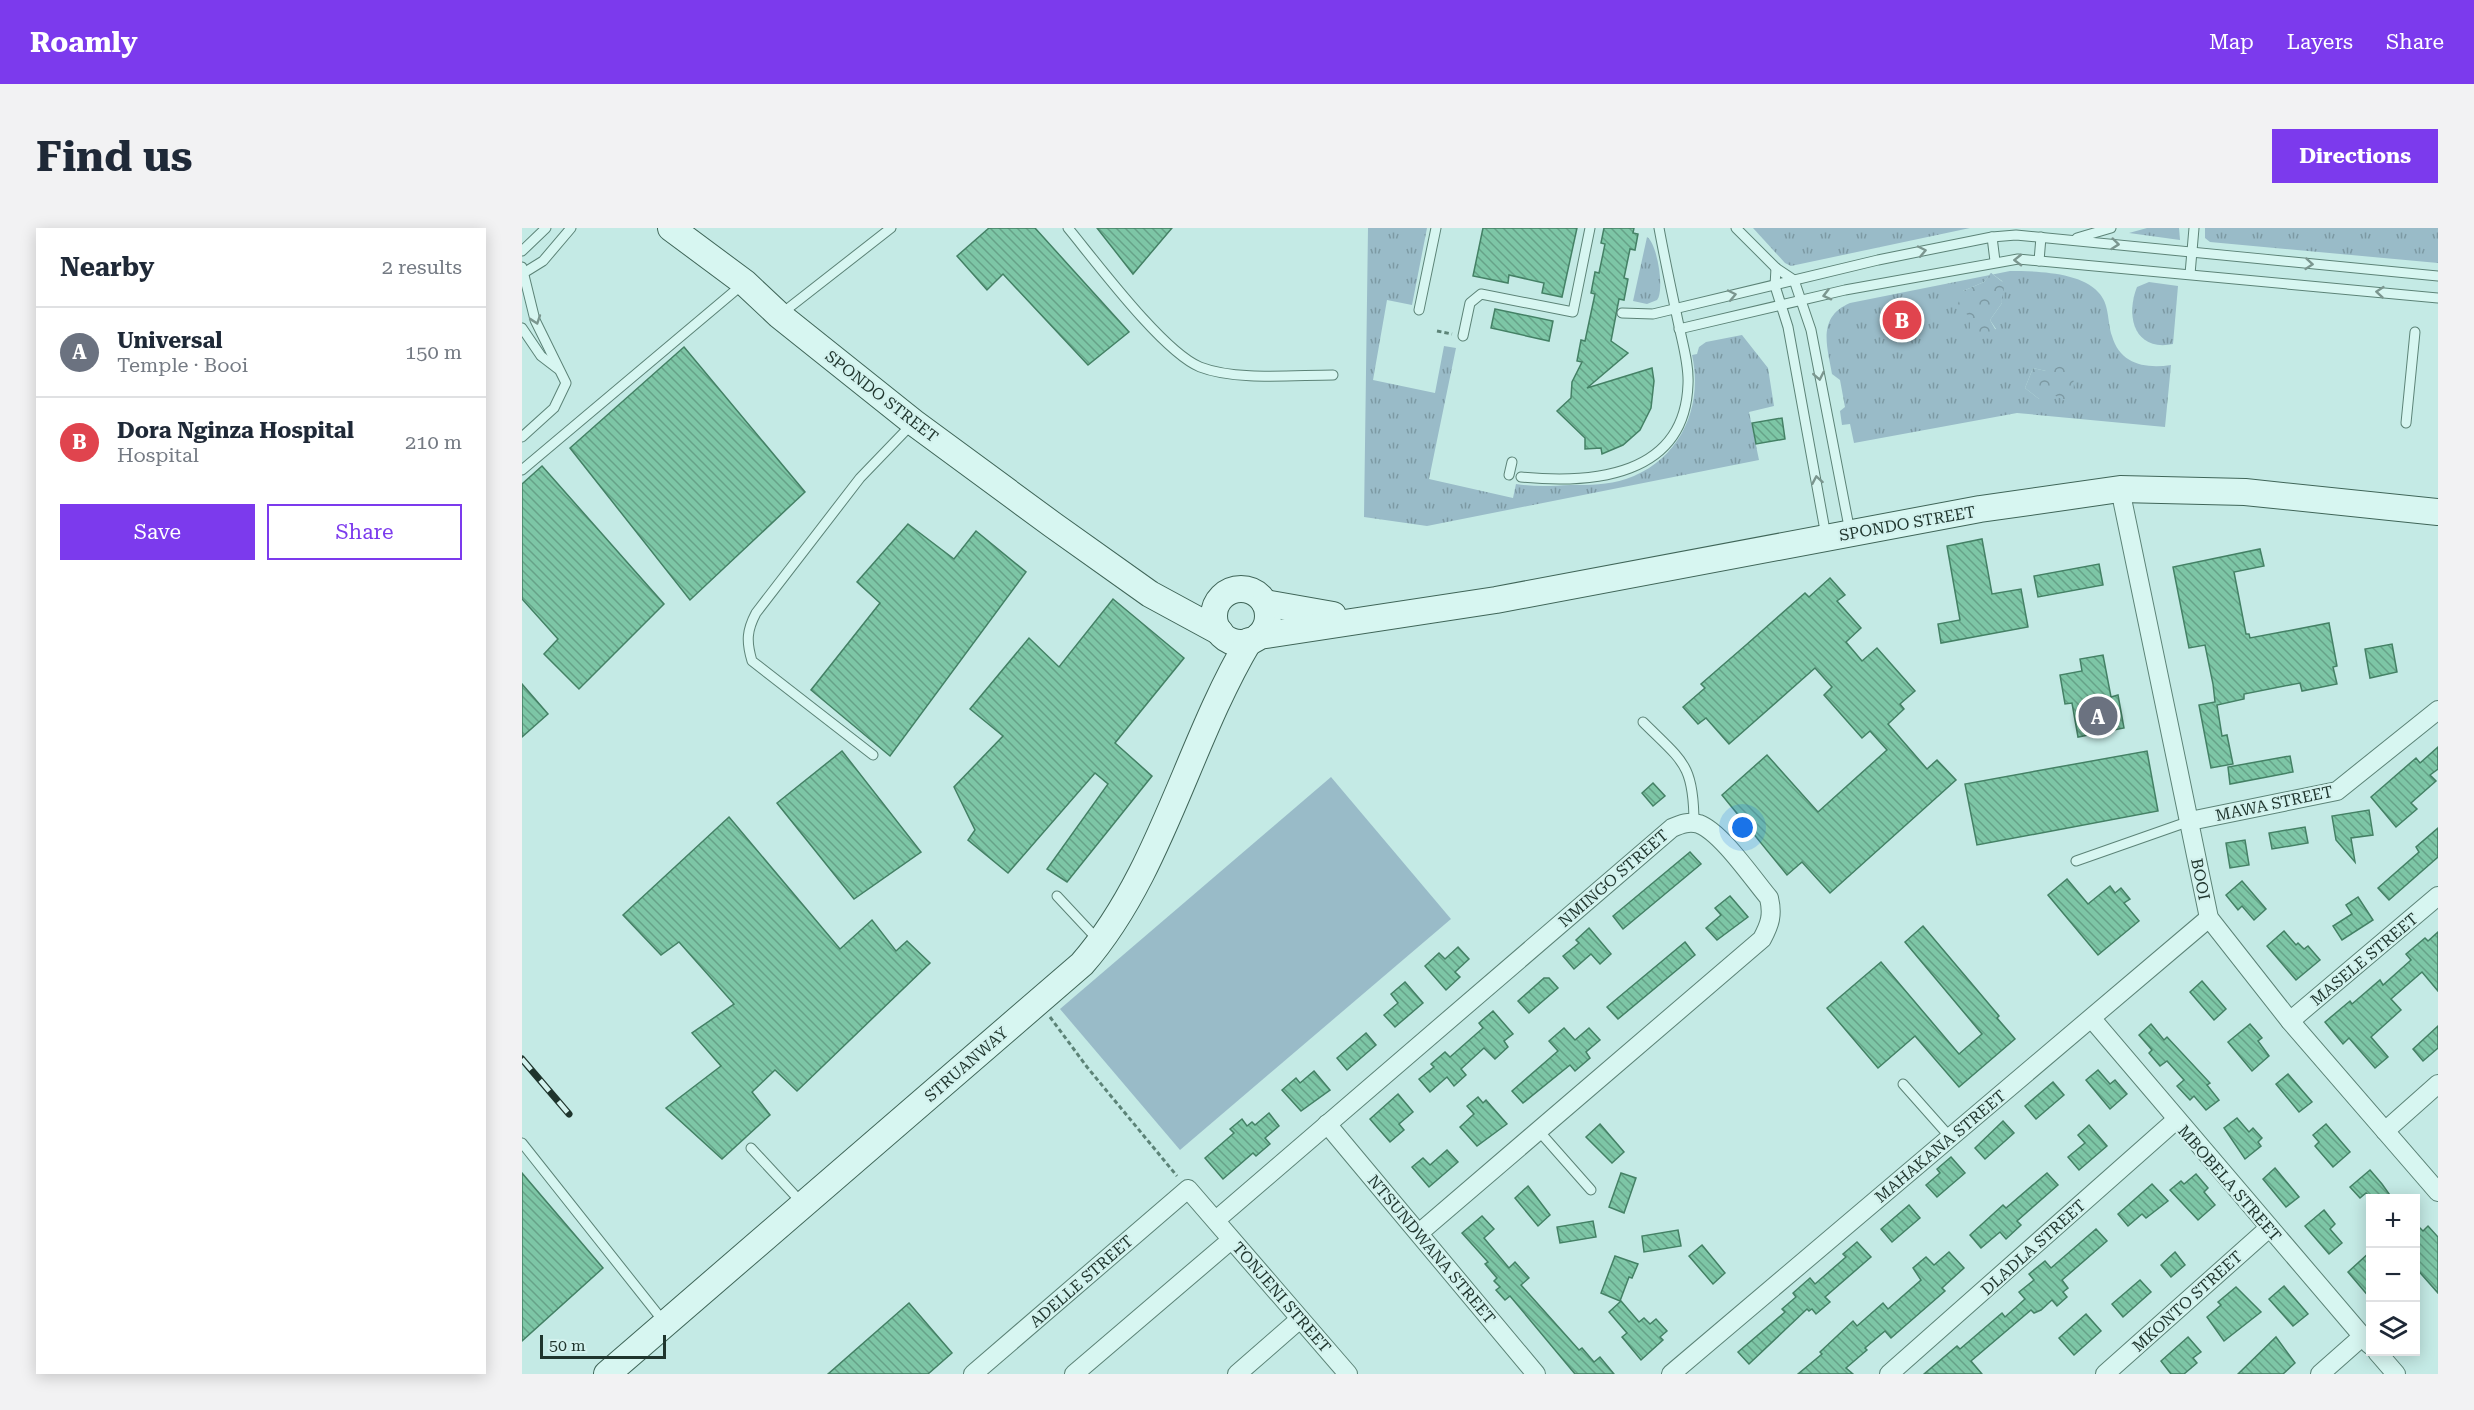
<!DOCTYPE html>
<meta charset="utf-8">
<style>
:root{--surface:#fff;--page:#f2f2f3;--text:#1f2937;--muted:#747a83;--line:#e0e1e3;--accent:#7c3aed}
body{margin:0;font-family:"Roboto Serif",serif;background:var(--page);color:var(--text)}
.controls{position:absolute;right:18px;bottom:18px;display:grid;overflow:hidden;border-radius:0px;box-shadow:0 3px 15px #0003}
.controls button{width:54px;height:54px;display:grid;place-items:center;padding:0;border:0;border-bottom:2px solid var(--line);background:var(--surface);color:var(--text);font:30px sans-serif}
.scale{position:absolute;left:18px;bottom:15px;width:126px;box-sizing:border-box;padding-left:6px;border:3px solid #1f352d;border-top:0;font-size:16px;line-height:21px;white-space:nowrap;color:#1f352d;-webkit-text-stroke:4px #d3f2ee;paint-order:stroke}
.you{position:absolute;left:1221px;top:600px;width:21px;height:21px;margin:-15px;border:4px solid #fff;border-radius:50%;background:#1a73e8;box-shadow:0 0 0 9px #1a73e833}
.badge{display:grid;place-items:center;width:39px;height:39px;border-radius:50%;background:var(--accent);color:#fff;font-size:20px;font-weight:700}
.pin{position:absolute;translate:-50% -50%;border:3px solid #fff;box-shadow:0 2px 6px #0006}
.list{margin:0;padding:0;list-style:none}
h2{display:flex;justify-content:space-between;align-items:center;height:78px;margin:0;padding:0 24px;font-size:26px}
h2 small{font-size:20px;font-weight:400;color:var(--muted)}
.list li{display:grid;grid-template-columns:39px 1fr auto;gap:18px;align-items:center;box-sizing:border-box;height:90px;padding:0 24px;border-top:2px solid var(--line)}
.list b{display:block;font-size:22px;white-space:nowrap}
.list p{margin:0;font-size:20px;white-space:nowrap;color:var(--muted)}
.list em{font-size:20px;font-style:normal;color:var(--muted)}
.actions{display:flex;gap:12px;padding:18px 24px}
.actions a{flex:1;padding:14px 0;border:2px solid var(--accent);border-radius:0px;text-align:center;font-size:21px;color:var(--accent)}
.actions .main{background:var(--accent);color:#fff}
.icon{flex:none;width:33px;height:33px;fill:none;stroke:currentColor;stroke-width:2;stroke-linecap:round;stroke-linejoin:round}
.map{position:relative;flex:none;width:1916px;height:1146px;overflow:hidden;border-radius:0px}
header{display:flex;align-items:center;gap:36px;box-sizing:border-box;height:84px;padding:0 30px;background:var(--accent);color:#fff}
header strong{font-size:28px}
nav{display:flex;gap:33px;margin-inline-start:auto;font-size:21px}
.intro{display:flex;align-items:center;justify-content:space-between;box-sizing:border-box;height:144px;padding:0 36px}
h1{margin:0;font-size:42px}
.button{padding:15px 27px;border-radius:0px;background:var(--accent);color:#fff;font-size:21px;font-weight:700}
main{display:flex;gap:36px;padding:0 36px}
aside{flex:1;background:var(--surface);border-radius:0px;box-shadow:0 3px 15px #0003}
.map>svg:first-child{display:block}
.grass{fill:url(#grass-tufts);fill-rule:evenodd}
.forest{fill:url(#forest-crowns)}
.park{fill:#99bbc8}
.building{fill:url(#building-back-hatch);stroke:#448165;stroke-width:1.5}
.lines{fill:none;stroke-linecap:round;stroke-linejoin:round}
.lane-casing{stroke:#5c8377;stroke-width:11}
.street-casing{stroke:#5c8377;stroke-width:20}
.secondary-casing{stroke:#3f6558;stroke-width:28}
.path{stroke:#5c8377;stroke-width:3;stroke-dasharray:4.5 3;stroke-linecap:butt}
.lane{stroke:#d7f6f1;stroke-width:9}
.street{stroke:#d7f6f1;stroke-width:18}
.secondary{stroke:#d7f6f1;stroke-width:26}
.rail-casing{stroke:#1f352d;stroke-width:7}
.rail{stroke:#d3f2ee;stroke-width:4.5;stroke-dasharray:14;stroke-linecap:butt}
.oneway{stroke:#7b968f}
.labels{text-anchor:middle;stroke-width:4.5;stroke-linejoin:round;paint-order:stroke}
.street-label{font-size:16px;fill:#1f352d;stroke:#d3f2ee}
</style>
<header>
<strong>Roamly</strong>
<nav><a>Map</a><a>Layers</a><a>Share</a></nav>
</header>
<div class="intro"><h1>Find us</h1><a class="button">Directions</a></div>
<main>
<aside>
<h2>Nearby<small>2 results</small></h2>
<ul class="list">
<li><span class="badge" style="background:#6b7280">A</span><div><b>Universal</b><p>Temple · Booi</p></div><em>150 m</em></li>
<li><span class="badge" style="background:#e0444e">B</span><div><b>Dora Nginza Hospital</b><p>Hospital</p></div><em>210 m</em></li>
</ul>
<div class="actions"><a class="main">Save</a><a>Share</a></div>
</aside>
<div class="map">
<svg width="1916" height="1146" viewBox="0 0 1916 1146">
<defs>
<pattern id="grass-tufts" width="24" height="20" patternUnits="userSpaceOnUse" patternTransform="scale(1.5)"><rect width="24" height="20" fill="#99bbc8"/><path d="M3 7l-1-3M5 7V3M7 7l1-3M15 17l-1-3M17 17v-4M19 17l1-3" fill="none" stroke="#7c99a3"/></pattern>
<pattern id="forest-crowns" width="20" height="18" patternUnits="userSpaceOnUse" patternTransform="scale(1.5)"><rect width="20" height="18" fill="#99bbc8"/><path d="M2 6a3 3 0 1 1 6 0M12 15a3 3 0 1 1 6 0" fill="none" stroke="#7c99a3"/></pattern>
<pattern id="building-back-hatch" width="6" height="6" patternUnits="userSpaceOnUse" patternTransform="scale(1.5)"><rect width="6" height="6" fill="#7dc6a6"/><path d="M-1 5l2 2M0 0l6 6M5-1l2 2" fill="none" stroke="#66a288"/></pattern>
</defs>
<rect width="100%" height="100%" fill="#c4eae5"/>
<g class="grass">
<path d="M846,0H905L890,77L865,72L851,152L913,165L922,118L934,120L907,251L991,270L994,256C1013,259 1030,258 1049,257C1067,257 1086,257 1104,251C1157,233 1182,180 1170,127L1175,126L1177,119L1184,114L1220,107L1246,140L1252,178L1227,184L1237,232L905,298L842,289Z"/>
<path d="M1231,0H1448L1269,38L1263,35Z"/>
<path d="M1625,0H1657L1658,12L1607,5Z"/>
<path d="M1683,0H1916V35L1688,14L1683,10Z"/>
<path d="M1125,9C1135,15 1143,62 1135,72L1125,76L1111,73Z"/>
<path d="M1488,43C1512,43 1559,44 1576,64C1588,76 1585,93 1590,108C1598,136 1623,141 1649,137L1643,199L1495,185L1332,215L1328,196L1320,197L1318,183L1323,179L1318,152L1310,146C1305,118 1295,89 1328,75ZM1469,45L1480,53L1482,59L1478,66L1480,75L1468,92L1474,101L1448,108V89L1441,63L1462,54ZM1511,140L1524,143L1517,171L1503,160Z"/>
<path d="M1627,54L1656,58L1651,116C1613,124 1603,89 1615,59Z"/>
</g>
<g class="forest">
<path d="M1469,45L1482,55C1483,62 1479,67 1480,75L1468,92L1477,108L1474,112L1448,108V89L1435,78L1441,63L1462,54Z"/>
<path d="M1545,136C1553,152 1555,159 1545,174L1532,167L1517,171L1503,160L1511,140L1524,143Z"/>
</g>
<path class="park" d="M809,549L929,691L658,922L538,781Z"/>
<g class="building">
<path d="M467,0H513L607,104L566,137L481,46L465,62L435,28Z"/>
<path d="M575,0H650L611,46Z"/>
<path d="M961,0H1055L1040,69L1020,65L1022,55L987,47L986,55L951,48Z"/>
<path d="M1082,0H1112L1111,5L1116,6L1113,22L1108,21L1102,50L1106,51L1102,72L1097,71L1089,113L1106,125L1065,160L1130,140L1132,153L1129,180L1118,202L1101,217L1080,226L1079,220L1063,221V210L1035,183L1049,170L1050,154L1060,134L1055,133L1059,112L1063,113L1073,66L1069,65L1073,44L1077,45L1083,16L1079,15Z"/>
<path d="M973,81L1031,93L1027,113L969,100Z"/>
<path d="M162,119L283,264L168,372L48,220Z"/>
<path d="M1260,190L1263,211L1234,216L1230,195Z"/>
<path d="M20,238L142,376L57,461L22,426L36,411L0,371V256Z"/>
<path d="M386,296L432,331L454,303L504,344L368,528L289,462L358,375L335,354Z"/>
<path d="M1460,311L1470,366L1499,361L1506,399L1419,415L1416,396L1438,392L1425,318Z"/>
<path d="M1738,321L1742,338L1712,344L1724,406H1727L1728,410L1807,395L1815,438L1811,439L1815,456L1780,463L1778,455L1722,466V471L1695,477L1700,508L1705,507L1711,536L1689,540L1677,477L1693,474L1691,456L1683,417L1667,420L1651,339Z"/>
<path d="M1577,336L1581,357L1516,369L1512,348Z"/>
<path d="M1308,350L1323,367L1315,373L1339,400L1324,414L1340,433L1355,420L1393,463L1378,476L1382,481L1366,496L1405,541L1415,532L1434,552L1308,665L1280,634L1265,647L1200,567L1245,527L1296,584L1365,522L1348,503L1340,510L1302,467L1310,459L1293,440L1207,516L1184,490L1176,496L1161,479L1183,460L1179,456L1224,417L1283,365L1287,369Z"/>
<path d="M591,371L662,430L593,515L630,548L545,654L525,641L586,556L573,545L486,645L446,612L453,602L432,559L481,508L448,481L507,410L537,439Z"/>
<path d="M1870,416L1875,444L1848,450L1843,421Z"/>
<path d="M1581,427L1589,469L1596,467L1602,500L1556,509L1550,475L1543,476L1538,447L1560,443L1558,431Z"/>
<path d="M0,456L26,486L0,509Z"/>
<path d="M1916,519V541L1908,547L1914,553L1889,575L1895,581L1874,599L1849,569L1894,530L1898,535Z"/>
<path d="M320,523L399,624L332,671L255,575Z"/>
<path d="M1625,523L1636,583L1455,617L1443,556Z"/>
<path d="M1768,528L1771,544L1708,556L1706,539Z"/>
<path d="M1131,555L1143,568L1131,578L1120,565Z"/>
<path d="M1847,582L1851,607L1829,610L1833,634L1814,612L1810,588Z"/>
<path d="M207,589L318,721L350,692L374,723L385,713L408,735L275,863L253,842L230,864L248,887L200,931L144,880L199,838L170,805L212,776L157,714L139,727L101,687Z"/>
<path d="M1783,599L1786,615L1750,621L1747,605Z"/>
<path d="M1916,600V629L1867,672L1856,660L1897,624L1894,619Z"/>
<path d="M1723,612L1727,637L1708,640L1704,615Z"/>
<path d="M1168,624L1179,636L1101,701L1091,688Z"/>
<path d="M1545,651L1566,676L1588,658L1593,665L1599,660L1608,671L1602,675L1617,693L1576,727L1526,667Z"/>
<path d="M1720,653L1744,681L1732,692L1720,678L1716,682L1704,667Z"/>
<path d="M1208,668L1226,689L1195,712L1184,700L1199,687L1193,680Z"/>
<path d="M1836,669L1851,692L1820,712L1811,698L1830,686L1824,677Z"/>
<path d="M1401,698L1477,788L1475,790L1493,811L1437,859L1393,808L1356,840L1305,780L1359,734L1437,826L1460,806L1383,714Z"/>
<path d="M1067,700L1089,726L1078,736L1069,726L1052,741L1041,728L1057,715L1054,712Z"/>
<path d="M1762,703L1774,717L1776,715L1782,721L1786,718L1798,732L1774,752L1745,718Z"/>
<path d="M1916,704V763L1900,744L1869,771L1879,782L1849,809L1866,829L1853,840L1827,810L1821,816L1803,794L1828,773L1830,776L1858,752L1861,757L1889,732L1884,726L1903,710L1906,713Z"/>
<path d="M1163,714L1173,727L1096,791L1085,779Z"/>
<path d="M936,719L947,731L933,744L938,749L924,762L903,738L917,725L923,731Z"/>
<path d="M1022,750H1027L1036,760L1007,785L996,773Z"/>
<path d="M1680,753L1704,781L1692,792L1668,764Z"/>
<path d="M883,754L901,775L873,799L862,787L876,775L869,766Z"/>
<path d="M971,783L991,806L982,813L986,819L973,831L962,820L939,841L944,847L932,858L925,849L908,864L897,851L912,839L909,836L923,824L928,829L961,800L957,795Z"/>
<path d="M1629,796L1642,812L1645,809L1688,855L1685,857L1697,872L1684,882L1672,868L1668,872L1655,858L1662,852L1645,833L1638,838L1627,825L1630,822L1617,807Z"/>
<path d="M1728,796L1740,810L1736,813L1747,828L1730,843L1706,814Z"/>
<path d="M1916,798V820L1901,833L1891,821Z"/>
<path d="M1042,800L1053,812L1067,800L1078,812L1064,824L1068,830L1053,843L1048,837L1001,875L990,863L1036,823L1027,813Z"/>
<path d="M844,805L854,817L825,842L815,830Z"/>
<path d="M1576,842L1588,856L1593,852L1605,866L1588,881L1564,852Z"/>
<path d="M792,843L808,862L779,883L760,862L774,850L778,855Z"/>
<path d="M1766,846L1790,874L1777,884L1754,856Z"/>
<path d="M1531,854L1542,867L1514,891L1503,878Z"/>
<path d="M876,866L891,884L877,896L882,902L868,914L848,891Z"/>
<path d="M956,869L961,875L964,872L985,896L955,918L938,899L952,886L945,878Z"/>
<path d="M747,885L757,898L743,910L748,916L734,928L731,925L701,951L683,930L712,905L708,901L720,891L725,898L730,894L733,897Z"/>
<path d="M1715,890L1727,904L1731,900L1740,910L1736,914L1739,918L1723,931L1702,900Z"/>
<path d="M1481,893L1492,905L1463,931L1453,920Z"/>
<path d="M1078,896L1102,924L1090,935L1064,909Z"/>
<path d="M1804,896L1828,924L1811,939L1793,918L1797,914L1791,907Z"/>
<path d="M1567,897L1585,918L1557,942L1546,929L1563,915L1556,907Z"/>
<path d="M925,922L936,934L907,959L890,939L901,930L908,937Z"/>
<path d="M1429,929L1443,945L1415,969L1404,957L1418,945L1415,941Z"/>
<path d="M1753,940L1777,969L1764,979L1741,951Z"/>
<path d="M1848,942L1860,956L1870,970H1849L1844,965L1838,970L1828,959Z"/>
<path d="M0,945L81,1040L0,1113Z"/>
<path d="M1099,945L1114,950L1102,985L1087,979Z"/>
<path d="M1525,945L1536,957L1495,993L1499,997L1484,1011L1478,1004L1459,1020L1448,1007L1481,977L1484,980Z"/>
<path d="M1674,946L1686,960L1682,964L1693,977L1676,992L1648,962L1659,953L1662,956Z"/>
<path d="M1630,956L1646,973L1624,990L1620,986L1606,998L1596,986Z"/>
<path d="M1006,958L1028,987L1016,998L993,970Z"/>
<path d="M1387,977L1398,990L1370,1014L1359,1001Z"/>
<path d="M1802,982L1813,996L1808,1001L1820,1015L1807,1026L1783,998Z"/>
<path d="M960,988L972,1001L962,1010L987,1040L993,1034L1007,1050L999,1057L1057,1122L1060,1120L1072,1134L1078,1129L1092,1146H1053L988,1068L983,1072L974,1062L978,1059L972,1053L975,1050L963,1036L966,1034L940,1005Z"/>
<path d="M1071,993L1074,1009L1038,1015L1035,999Z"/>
<path d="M1893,995L1901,1003L1906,998L1916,1009V1065L1893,1039Z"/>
<path d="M1574,1001L1585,1013L1540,1052L1546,1060L1541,1064L1545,1069L1535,1078L1530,1072L1519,1082L1512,1085L1509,1082L1449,1133L1460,1146H1402L1435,1118L1438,1121L1480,1085L1483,1089L1503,1071L1497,1064L1512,1052L1507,1046L1523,1033L1529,1040Z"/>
<path d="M1156,1002L1159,1018L1122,1024L1120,1008Z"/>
<path d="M1335,1014L1349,1029L1303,1069L1308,1074L1294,1086L1290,1081L1287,1083L1285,1081L1227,1136L1216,1124L1263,1084L1260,1081L1274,1069L1271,1065L1288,1050L1293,1056L1324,1029L1321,1026Z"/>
<path d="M1180,1017L1203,1045L1191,1056L1167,1028Z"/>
<path d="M1427,1024L1442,1040L1420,1060L1423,1063L1369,1110L1363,1103L1343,1120L1345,1122L1324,1140L1331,1146H1276L1300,1126L1298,1124L1331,1093L1335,1098L1361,1075L1366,1081L1399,1052L1391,1040L1404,1029L1412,1037Z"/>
<path d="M1653,1024L1663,1037L1649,1049L1639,1037Z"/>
<path d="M1848,1024V1070L1826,1044Z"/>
<path d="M1093,1028L1116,1036L1110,1050L1107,1049L1098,1073L1079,1065Z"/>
<path d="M1618,1052L1629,1064L1601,1089L1590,1076Z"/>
<path d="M1762,1058L1786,1086L1771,1098L1747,1071Z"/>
<path d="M1714,1059L1739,1084L1702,1113L1685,1089L1699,1077L1696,1074Z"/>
<path d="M1099,1073L1117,1094L1122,1090L1128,1096L1134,1091L1145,1103L1138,1109L1141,1112L1119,1132L1100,1109L1105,1105L1087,1084Z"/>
<path d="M387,1075L430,1125L406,1146H306Z"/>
<path d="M1564,1086L1579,1103L1552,1127L1537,1110Z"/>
<path d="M1666,1109L1679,1124L1671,1130L1675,1135L1662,1146H1649L1639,1133Z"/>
<path d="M1754,1109L1773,1135L1761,1146H1716Z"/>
</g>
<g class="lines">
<g class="lane-casing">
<g id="lane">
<path d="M546,0C574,34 641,124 678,139C714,153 772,147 811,147"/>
<path d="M1214,0L1254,40L1272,52L1289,102L1328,304"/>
<path d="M1470,9L1473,33"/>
<path d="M1555,10L1589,0"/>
<path d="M0,23L24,0"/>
<path d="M1517,33L1519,9"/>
<path d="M0,39L13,92L44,155L32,180L0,209"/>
<path d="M1254,40L1253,58L1266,99L1304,308"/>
<path d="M0,46L21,33L49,0"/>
<path d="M1668,46L1672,0"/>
<path d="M897,82L914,0"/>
<path d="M1100,85L1131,86L1356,32L1470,9L1494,7L1916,48"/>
<path d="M259,86L369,0"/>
<path d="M0,100L19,128L36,141"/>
<path d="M1157,101L1323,62L1496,31L1916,70"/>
<path d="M941,108L948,75L959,66L1051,84L1068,0"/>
<path d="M1884,195L1893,104"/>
<path d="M0,242L221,56"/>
<path d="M987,247L990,234"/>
<path d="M999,249C1070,256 1163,249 1166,156C1167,137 1161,117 1157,98C1150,65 1143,33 1137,0"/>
<path d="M1121,494C1161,534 1172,536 1172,596"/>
<path d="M351,527L230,433C224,413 225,402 234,385L338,250L390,196"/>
<path d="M1554,633L1668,593"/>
<path d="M535,668L577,713"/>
<path d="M1381,856L1428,909"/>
<path d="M1016,902L1069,962"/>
<path d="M0,915L142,1094"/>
<path d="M229,920L280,975"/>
</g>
</g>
<g class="street-casing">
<g id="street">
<path d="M1598,261L1687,690L1768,793L1916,964"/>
<path d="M1668,593L1815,563L1916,482"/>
<path d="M1570,791L1848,1117"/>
<path d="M1768,793L1916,668"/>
<path d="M805,896L1014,1146"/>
<path d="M1863,903L1916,856"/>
<path d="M694,992L1150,600C1159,596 1167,593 1177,596C1199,604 1231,651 1247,670C1251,687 1248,696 1240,711L897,1005"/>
<path d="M1855,1124L1874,1146"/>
<path d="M451,1146L666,961L826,1146"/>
<path d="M552,1146L709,1012"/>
<path d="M715,1146L778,1091"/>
<path d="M1149,1146L1687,690"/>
<path d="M1367,1146L1654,892"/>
<path d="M1583,1146L1747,1000"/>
<path d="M1798,1146L1841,1108"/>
</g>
</g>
<g class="secondary-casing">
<g id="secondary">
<path d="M149,0L223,55L257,87L391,194L531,297L628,366L698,404"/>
<circle cx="719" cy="388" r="27"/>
<path d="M743,375L811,387"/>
<path d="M737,408L974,372L1458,281L1598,261L1723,264L1916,284"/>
<path d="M85,1146L560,736C638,647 666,515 727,413"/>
</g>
</g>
<g class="path">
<path d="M915,103L930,106"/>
<path d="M528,789L565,839L655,948"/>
</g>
<use href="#lane" class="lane"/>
<use href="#street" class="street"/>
<use href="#secondary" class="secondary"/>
<g class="rail-casing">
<path id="rail" d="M0,831L47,886"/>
</g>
<use href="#rail" class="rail"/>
</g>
<defs><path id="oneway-chevron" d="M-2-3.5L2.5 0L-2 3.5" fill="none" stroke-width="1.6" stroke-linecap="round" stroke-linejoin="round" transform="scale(1.5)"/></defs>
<g class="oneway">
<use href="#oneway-chevron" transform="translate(1593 16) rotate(6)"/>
<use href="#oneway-chevron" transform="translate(1400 23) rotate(-12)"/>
<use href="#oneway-chevron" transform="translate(1496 32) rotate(179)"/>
<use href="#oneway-chevron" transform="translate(1787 36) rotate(5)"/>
<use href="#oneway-chevron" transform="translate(1858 64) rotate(-175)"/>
<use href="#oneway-chevron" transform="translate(1210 67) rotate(-12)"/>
<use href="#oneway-chevron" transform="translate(1305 67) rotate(166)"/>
<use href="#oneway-chevron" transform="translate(14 92) rotate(71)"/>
<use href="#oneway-chevron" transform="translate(1297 148) rotate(79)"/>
<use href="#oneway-chevron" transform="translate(1295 252) rotate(-100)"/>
</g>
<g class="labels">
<g class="street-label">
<text transform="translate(360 168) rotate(38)" y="6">SPONDO STREET</text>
<text transform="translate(1385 295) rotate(-10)" y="6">SPONDO STREET</text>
<text transform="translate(1752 575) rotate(-12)" y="6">MAWA STREET</text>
<text transform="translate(1091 650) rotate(-41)" y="6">NMINGO STREET</text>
<text transform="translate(1679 651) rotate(79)" y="6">BOOI</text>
<text transform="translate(1842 731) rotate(-40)" y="6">MASELE STREET</text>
<text transform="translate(444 836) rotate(-41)" y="6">STRUANWAY</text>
<text transform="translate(1418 918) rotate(-40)" y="6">MAHAKANA STREET</text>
<text transform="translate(1708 955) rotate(49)" y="6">MBOBELA STREET</text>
<text transform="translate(1511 1019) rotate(-42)" y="6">DLADLA STREET</text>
<text transform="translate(910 1021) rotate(50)" y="6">NTSUNDWANA STREET</text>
<text transform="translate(559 1053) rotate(-41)" y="6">ADELLE STREET</text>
<text transform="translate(760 1069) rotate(49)" y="6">TONJENI STREET</text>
<text transform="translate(1665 1073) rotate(-42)" y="6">MKONTO STREET</text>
</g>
</g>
</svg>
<div class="controls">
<button>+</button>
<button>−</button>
<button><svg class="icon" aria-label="layers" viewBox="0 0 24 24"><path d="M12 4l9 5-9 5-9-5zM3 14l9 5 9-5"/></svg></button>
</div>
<div class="scale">50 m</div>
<div class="you"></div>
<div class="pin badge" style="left:1576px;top:488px;background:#6b7280">A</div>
<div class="pin badge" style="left:1380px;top:92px;background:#e0444e">B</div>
</div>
</main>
